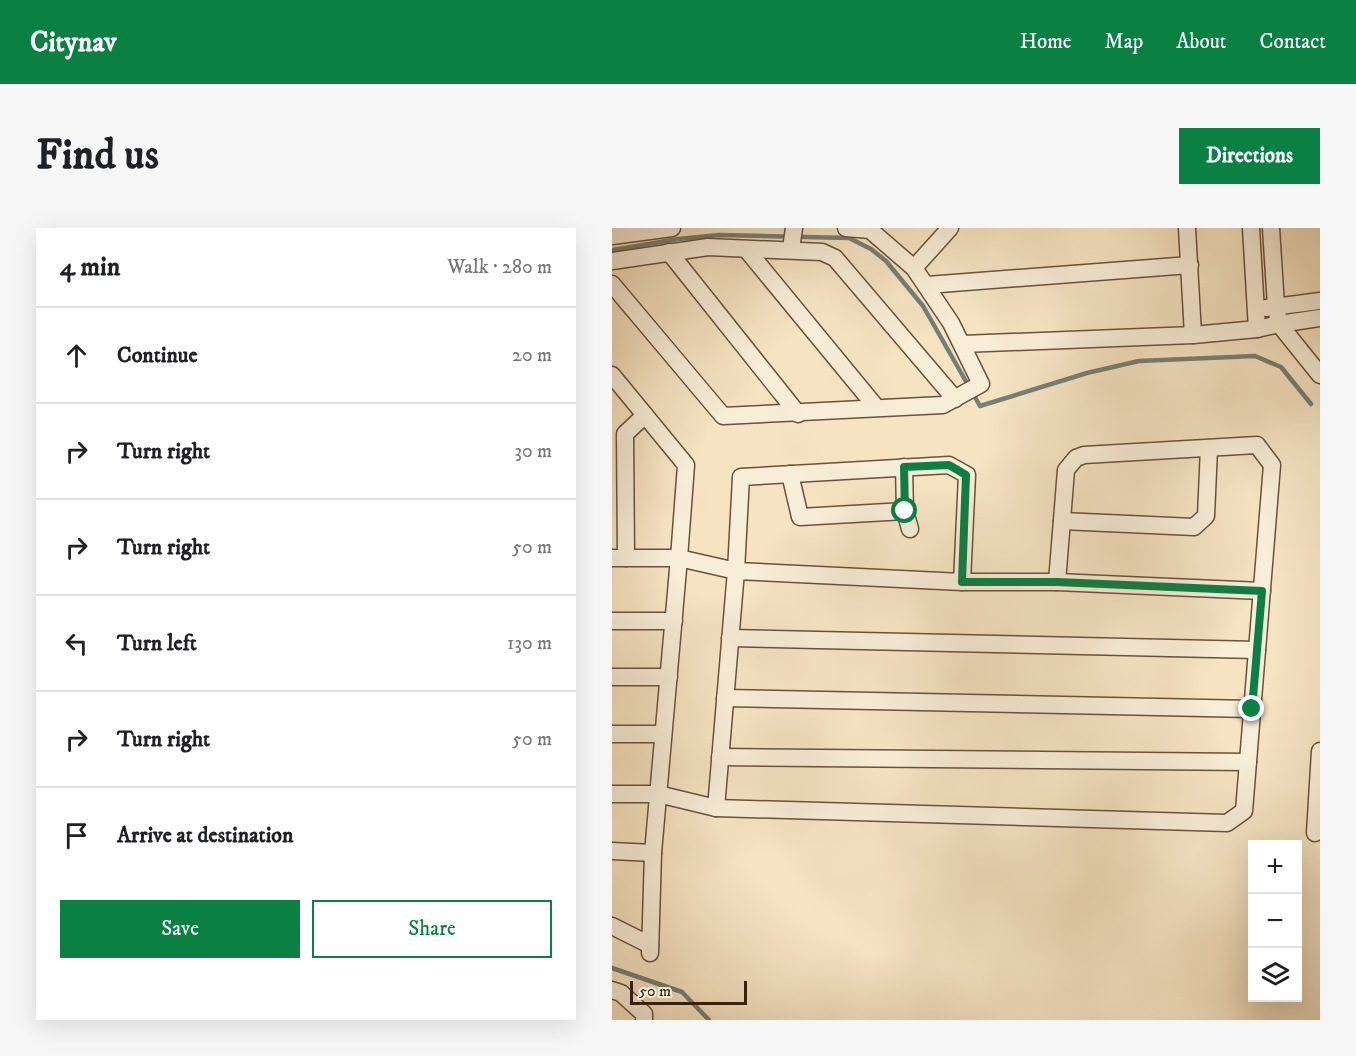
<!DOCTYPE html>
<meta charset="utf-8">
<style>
:root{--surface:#fff;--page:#f6f6f6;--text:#202124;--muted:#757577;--line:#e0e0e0;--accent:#0b8043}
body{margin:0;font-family:"IM FELL DW Pica",serif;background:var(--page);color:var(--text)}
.controls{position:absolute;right:18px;bottom:18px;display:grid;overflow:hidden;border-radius:0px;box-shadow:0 6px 24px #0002}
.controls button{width:54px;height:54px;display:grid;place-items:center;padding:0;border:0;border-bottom:2px solid var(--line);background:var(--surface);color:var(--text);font:30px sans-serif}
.scale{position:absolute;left:18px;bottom:15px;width:117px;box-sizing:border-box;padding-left:6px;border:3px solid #39210e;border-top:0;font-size:16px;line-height:21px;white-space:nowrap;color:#39210e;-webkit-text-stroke:4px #f8edd7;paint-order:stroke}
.stop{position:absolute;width:18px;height:18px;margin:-14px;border:4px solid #0b8043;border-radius:50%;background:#fff}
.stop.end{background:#0b8043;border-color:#fff;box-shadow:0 2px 6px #0008}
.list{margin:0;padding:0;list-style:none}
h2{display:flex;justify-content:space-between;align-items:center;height:78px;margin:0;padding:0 24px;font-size:26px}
h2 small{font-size:20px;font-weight:400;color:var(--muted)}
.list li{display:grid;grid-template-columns:39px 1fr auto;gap:18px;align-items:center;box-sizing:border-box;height:96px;padding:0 24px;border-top:2px solid var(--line)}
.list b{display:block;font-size:22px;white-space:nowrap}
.list em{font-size:20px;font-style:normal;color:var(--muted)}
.actions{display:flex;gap:12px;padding:18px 24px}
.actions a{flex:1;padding:14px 0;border:2px solid var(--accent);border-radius:0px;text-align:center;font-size:21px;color:var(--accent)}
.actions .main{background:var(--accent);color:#fff}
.icon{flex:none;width:33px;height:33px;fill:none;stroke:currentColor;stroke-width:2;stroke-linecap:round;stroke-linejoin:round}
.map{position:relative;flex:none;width:708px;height:792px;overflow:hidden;border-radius:0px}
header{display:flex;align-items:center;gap:36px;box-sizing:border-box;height:84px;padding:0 30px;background:var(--accent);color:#fff}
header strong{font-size:28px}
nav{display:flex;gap:33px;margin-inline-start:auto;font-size:21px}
.intro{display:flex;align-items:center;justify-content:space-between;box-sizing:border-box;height:144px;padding:0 36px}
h1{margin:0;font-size:42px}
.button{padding:15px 27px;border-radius:0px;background:var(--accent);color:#fff;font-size:21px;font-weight:700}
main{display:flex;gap:36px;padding:0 36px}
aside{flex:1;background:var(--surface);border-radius:0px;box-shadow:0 6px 24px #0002}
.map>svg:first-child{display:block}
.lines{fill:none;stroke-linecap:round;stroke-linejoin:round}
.stream{stroke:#767f75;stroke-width:4.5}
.minor-casing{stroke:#68523b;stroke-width:19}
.minor{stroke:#f8edd7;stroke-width:16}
.route{stroke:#0b8043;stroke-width:8}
</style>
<header>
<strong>Citynav</strong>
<nav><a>Home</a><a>Map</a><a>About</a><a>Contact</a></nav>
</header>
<div class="intro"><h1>Find us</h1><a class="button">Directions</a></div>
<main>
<aside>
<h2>4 min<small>Walk · 280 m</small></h2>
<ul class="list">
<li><svg class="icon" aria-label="ahead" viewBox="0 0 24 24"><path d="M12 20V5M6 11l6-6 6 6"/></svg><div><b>Continue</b></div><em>20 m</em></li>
<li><svg class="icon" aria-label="right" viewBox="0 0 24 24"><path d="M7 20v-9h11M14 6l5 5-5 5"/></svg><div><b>Turn right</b></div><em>30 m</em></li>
<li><svg class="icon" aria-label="right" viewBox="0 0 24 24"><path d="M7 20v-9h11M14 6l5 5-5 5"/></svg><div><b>Turn right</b></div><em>50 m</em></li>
<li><svg class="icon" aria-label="left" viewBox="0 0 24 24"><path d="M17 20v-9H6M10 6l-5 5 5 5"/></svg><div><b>Turn left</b></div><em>130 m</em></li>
<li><svg class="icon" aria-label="right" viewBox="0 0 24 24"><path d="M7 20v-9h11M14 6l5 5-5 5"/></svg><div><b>Turn right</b></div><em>50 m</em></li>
<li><svg class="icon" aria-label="arrive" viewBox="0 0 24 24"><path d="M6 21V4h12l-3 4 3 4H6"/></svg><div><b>Arrive at destination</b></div></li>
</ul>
<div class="actions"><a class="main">Save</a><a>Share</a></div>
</aside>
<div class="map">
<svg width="708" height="792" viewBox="0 0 708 792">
<rect width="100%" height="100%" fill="#f5e3c2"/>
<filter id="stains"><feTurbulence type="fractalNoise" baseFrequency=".00333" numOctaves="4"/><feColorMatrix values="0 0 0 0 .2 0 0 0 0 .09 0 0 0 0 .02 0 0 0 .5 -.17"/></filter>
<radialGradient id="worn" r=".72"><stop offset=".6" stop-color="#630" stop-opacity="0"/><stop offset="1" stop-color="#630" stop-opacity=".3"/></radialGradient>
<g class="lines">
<g class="stream">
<path d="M0,22L66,11L107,7L237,10L259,21L274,33L311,78L368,178L475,145L527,133L643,128L669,139L699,176"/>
<path d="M0,740L70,764L97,792"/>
</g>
<g class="minor-casing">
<g id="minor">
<path d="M639,0L645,101"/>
<path d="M659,0L664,78L667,96L708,90"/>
<path d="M0,8L60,0"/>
<path d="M134,21L264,179"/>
<path d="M179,21L182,0"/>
<path d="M57,24L186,186"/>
<path d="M0,33L96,19L210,24L223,30L343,171"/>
<path d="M302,40L338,0"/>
<path d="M0,56L111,188L331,177L369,156L339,95L302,40L258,2L234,0"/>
<path d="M315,57L578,37"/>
<path d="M654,80L708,73"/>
<path d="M581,107L645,101L667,96L708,147"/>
<path d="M351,116L581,107L575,0"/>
<path d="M0,147L74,237L67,330H0"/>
<path d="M292,239L293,283"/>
<path d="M178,246L188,289L293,283L298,301"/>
<path d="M450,293L582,299L594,288L597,220"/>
<path d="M14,330L13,206L33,187"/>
<path d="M445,354L650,363"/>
<path d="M0,393H62"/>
<path d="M118,410L645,422"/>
<path d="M0,449H57"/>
<path d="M113,470L640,481"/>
<path d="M0,506H51"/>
<path d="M108,529L636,534"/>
<path d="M0,566H46L104,580L124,343L350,354L355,247L337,237L129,249L124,343L67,330L41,625L38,725"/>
<path d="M104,580L615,595L632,583L660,237L645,217L472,227L464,230L454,242L445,354H350"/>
<path d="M703,605L708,523"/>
<path d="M0,623L41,625"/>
<path d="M0,698L38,717"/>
<path d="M0,762L9,765L32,786V792"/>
</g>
</g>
<use href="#minor" class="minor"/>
</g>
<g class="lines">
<path class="route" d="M293,283L292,239L337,237L354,247L350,354H445L650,363L640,481"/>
</g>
<rect width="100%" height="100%" filter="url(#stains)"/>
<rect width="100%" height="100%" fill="url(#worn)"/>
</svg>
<div class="controls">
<button>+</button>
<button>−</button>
<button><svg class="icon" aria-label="layers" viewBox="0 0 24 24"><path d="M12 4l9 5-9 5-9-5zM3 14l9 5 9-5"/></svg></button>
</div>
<div class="scale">50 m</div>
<div class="stop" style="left:293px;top:283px"></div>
<div class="stop end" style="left:640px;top:481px"></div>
</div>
</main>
